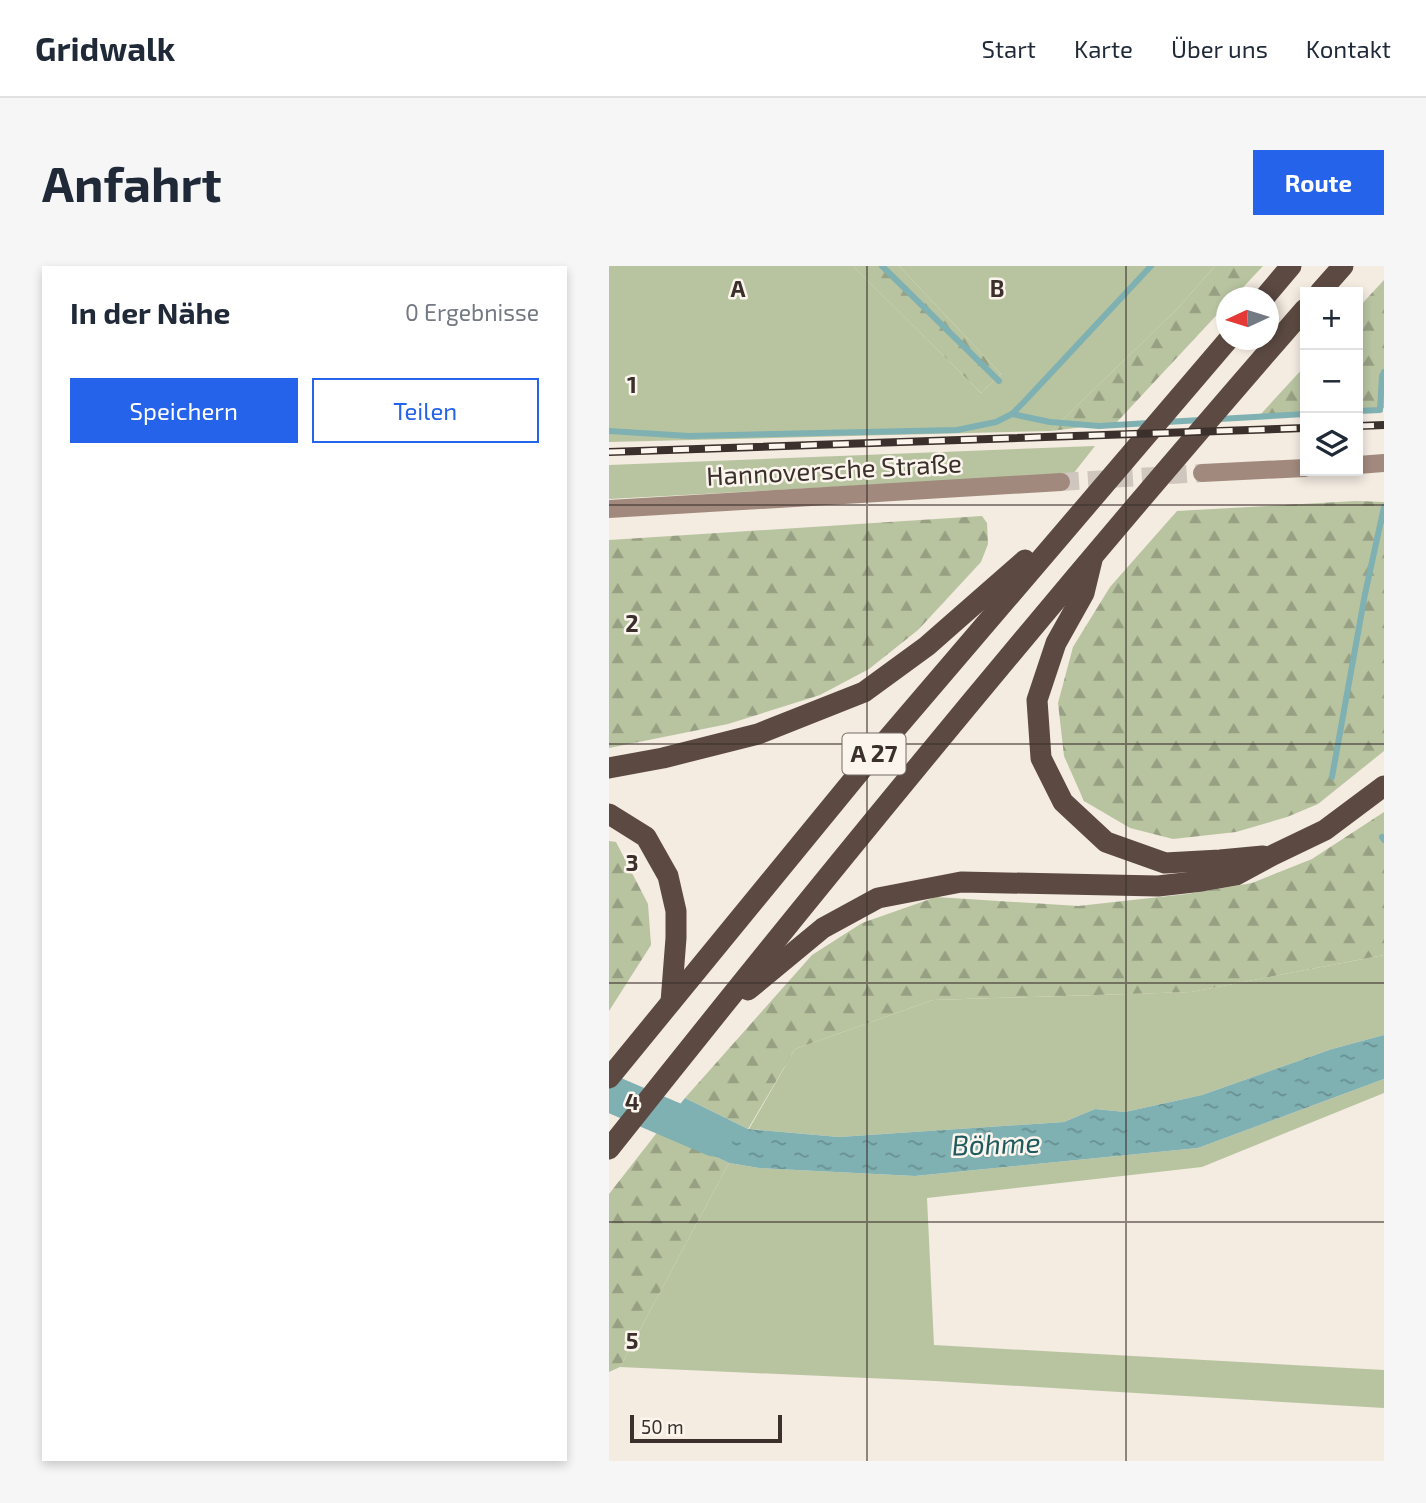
<!DOCTYPE html>
<html lang="de">
<meta charset="utf-8">
<style>
:root{--surface:#fff;--page:#f6f6f7;--text:#1f2937;--muted:#747a83;--line:#e0e1e3;--accent:#2563eb}
body{margin:0;font-family:"Exo 2",sans-serif;background:var(--page);color:var(--text)}
.controls{position:absolute;right:21px;top:21px;display:grid;overflow:hidden;border-radius:0px;box-shadow:0 4px 10px #0003}
.controls button{width:63px;height:63px;display:grid;place-items:center;padding:0;border:0;border-bottom:2px solid var(--line);background:var(--surface);color:var(--text);font:35px sans-serif}
.compass{position:absolute;left:607px;top:21px;width:63px;height:63px;border-radius:50%;background:var(--surface);box-shadow:0 4px 10px #0003;rotate:266deg}
.scale{position:absolute;left:21px;bottom:18px;width:152px;box-sizing:border-box;padding-left:7px;border:4px solid #3b302b;border-top:0;font-size:19px;line-height:24px;white-space:nowrap;color:#3b302b;-webkit-text-stroke:5px #fbf5ee;paint-order:stroke}
.list{margin:0;padding:0;list-style:none}
h2{display:flex;justify-content:space-between;align-items:center;height:91px;margin:0;padding:0 28px;font-size:30px}
h2 small{font-size:23px;font-weight:400;color:var(--muted)}
.actions{display:flex;gap:14px;padding:21px 28px}
.actions a{flex:1;padding:16px 0;border:2px solid var(--accent);border-radius:0px;text-align:center;font-size:24px;color:var(--accent)}
.actions .main{background:var(--accent);color:#fff}
.icon{flex:none;width:38px;height:38px;fill:none;stroke:currentColor;stroke-width:2;stroke-linecap:round;stroke-linejoin:round}
.map{position:relative;flex:none;width:775px;height:1195px;overflow:hidden;border-radius:0px}
header{display:flex;align-items:center;gap:42px;box-sizing:border-box;height:98px;padding:0 35px;background:var(--surface);border-bottom:2px solid var(--line)}
header strong{font-size:33px}
nav{display:flex;gap:38px;margin-inline-start:auto;font-size:24px}
.intro{display:flex;align-items:center;justify-content:space-between;box-sizing:border-box;height:168px;padding:0 42px}
h1{margin:0;font-size:49px}
.button{padding:18px 32px;border-radius:0px;background:var(--accent);color:#fff;font-size:24px;font-weight:700}
main{display:flex;gap:42px;padding:0 42px}
aside{flex:1;background:var(--surface);border-radius:0px;box-shadow:0 4px 10px #0003}
.map>svg:first-child{display:block}
.grass{fill:#b8c4a0}
.forest{fill:url(#forest-firs)}
.water{fill:url(#water-ripples)}
.lines{fill:none;stroke-linecap:round;stroke-linejoin:round}
.stream{stroke:#7fb0b2;stroke-width:6}
.river{stroke:#7fb0b2;stroke-width:37}
.secondary-tunnel{stroke:#cfc6bd;stroke-width:18;stroke-dasharray:18 9;stroke-linecap:butt}
.secondary{stroke:#a18a7d;stroke-width:18}
.highway{stroke:#5c4a42;stroke-width:21}
.rail-casing{stroke:#3b302b;stroke-width:8}
.rail{stroke:#fbf5ee;stroke-width:5;stroke-dasharray:16;stroke-linecap:butt}
.grid{fill:none;stroke:#3b302b;stroke-width:2;stroke-opacity:0.55}
.labels{text-anchor:middle;stroke-width:5;stroke-linejoin:round;paint-order:stroke}
.shield{fill:#fbf5ee;stroke:#756b66;stroke-width:2}
.shield-label{font-size:24px;font-weight:bold;fill:#3b302b}
.street-label{font-size:26px;fill:#3b302b;stroke:#fbf5ee}
.water-label{font-size:28px;font-style:italic;fill:#1f5a5e;stroke:#fbf5ee}
.grid-label{font-size:23px;text-anchor:middle;font-weight:bold;fill:#3b302b;stroke:#fbf5ee;stroke-width:5;stroke-linejoin:round;paint-order:stroke}
</style>
<header>
<strong>Gridwalk</strong>
<nav><a>Start</a><a>Karte</a><a>Über uns</a><a>Kontakt</a></nav>
</header>
<div class="intro"><h1>Anfahrt</h1><a class="button">Route</a></div>
<main>
<aside>
<h2>In der Nähe<small>0 Ergebnisse</small></h2>
<ul class="list">
</ul>
<div class="actions"><a class="main">Speichern</a><a>Teilen</a></div>
</aside>
<div class="map">
<svg width="775" height="1195" viewBox="0 0 775 1195">
<defs>
<pattern id="forest-firs" width="22" height="20" patternUnits="userSpaceOnUse" patternTransform="scale(1.75)"><rect width="22" height="20" fill="#b8c4a0"/><path d="M5 1l3.5 6h-7zM16 11l3.5 6h-7z" fill="#97a083"/></pattern>
<pattern id="water-ripples" width="26" height="14" patternUnits="userSpaceOnUse" patternTransform="scale(1.75)"><rect width="26" height="14" fill="#7fb0b2"/><path d="M2 4q2-2 4 0t4 0M15 11q2-2 4 0t4 0" fill="none" stroke="#699091"/></pattern>
</defs>
<rect width="100%" height="100%" fill="#f4ebe1"/>
<g class="grass">
<path d="M0,0H244L372,127L392,108L290,0H606L568,43L442,165L0,176Z"/>
<path d="M486,180L464,208L0,233V199Z"/>
<path d="M775,689V769L723,783L593,829L516,846L486,843L455,856L230,871L140,863L186,783L324,734L582,726Z"/>
<path d="M775,813V827L593,901L318,932L325,1079L775,1104V1142L326,1115L11,1101L120,897L150,902L306,910L589,882Z"/>
</g>
<g class="forest">
<path d="M244,0H290L392,108L372,127Z"/>
<path d="M606,0H654L625,31L618,32L617,39L507,157L442,165L568,43Z"/>
<path d="M775,14V142L749,143V42Z"/>
<path d="M696,100V147L651,149Z"/>
<path d="M747,235L775,236V485L709,538L678,551L627,566L564,573L521,562L475,535L455,490L449,437L464,381L501,321L568,245Z"/>
<path d="M373,250L378,257L379,278L372,296L309,364L260,403L211,429L119,458L0,482V274Z"/>
<path d="M775,546V689L582,726L324,734L186,783L139,863L76,832L203,689L253,657L327,631L469,640L578,628L643,617L703,593Z"/>
<path d="M0,575L7,576L39,638L42,679L0,745Z"/>
<path d="M50,864L120,897L11,1101L0,1106V928Z"/>
</g>
<path class="water" d="M775,769V813L589,882L306,910L150,902L120,897L50,864L76,832L139,863L230,871L455,856L486,843L516,846L593,829L723,783Z"/>
<g class="lines">
<g class="stream">
<path d="M273,0L390,115"/>
<path d="M749,145L771,144L773,110L775,106"/>
<path d="M403,148L441,156L490,160L540,157"/>
<path d="M610,153L696,148"/>
<path d="M557,156L592,154"/>
<path d="M0,165L80,170L348,164L387,156L403,148L414,137L542,0"/>
<path d="M723,511L756,328L775,241"/>
<path d="M773,571L775,574"/>
</g>
<path class="river" d="M0,827L105,872"/>
<path class="secondary-tunnel" d="M452,216L593,207"/>
<g class="secondary">
<path d="M749,199L775,197"/>
<path d="M593,207L696,202"/>
<path d="M0,243L452,216"/>
</g>
<g class="highway">
<path d="M711,26L734,0"/>
<path d="M655,32L682,0"/>
<path d="M483,294L475,327L447,377L428,434L432,492L454,536L497,576L556,597L611,594L654,590"/>
<path d="M0,502L54,492L149,468L255,426L318,380L416,294"/>
<path d="M0,548L37,571L59,610L67,645V672L62,736"/>
<path d="M139,724L214,662L269,632L352,616L549,620L593,615L627,609L664,589L716,564L775,520"/>
<path d="M0,812L262,492L619,74"/>
<path d="M0,883C226,598 457,317 696,43"/>
</g>
<g class="rail-casing">
<g id="rail">
<path d="M749,160L775,159"/>
<path d="M0,186L696,162"/>
</g>
</g>
<use href="#rail" class="rail"/>
</g>
<path class="grid" d="M258,0V1195M517,0V1195M0,239H775M0,478H775M0,717H775M0,956H775"/>
<g class="labels">
<rect class="shield" x="233.5" y="467.5" width="63" height="41" rx="5"/>
<g class="shield-label">
<text x="265" y="496">A 27</text>
</g>
<g class="street-label">
<text transform="translate(225 204) rotate(-3)" y="9">Hannoversche Straße</text>
</g>
<g class="water-label">
<text transform="translate(387 878) rotate(-2)" y="10">Böhme</text>
</g>
</g>
<g class="grid-label">
<text x="129" y="31">A</text>
<text x="388" y="31">B</text>
<text x="23" y="127">1</text>
<text x="23" y="366">2</text>
<text x="23" y="605">3</text>
<text x="23" y="844">4</text>
<text x="23" y="1083">5</text>
</g>
</svg>
<div class="controls">
<button>+</button>
<button>−</button>
<button><svg class="icon" aria-label="layers" viewBox="0 0 24 24"><path d="M12 4l9 5-9 5-9-5zM3 14l9 5 9-5"/></svg></button>
</div>
<svg class="compass" viewBox="-18 -18 36 36"><path d="M0-13l5 13h-10z" fill="#e53935"/><path d="M0 13l5-13h-10z" fill="#747a83"/></svg>
<div class="scale">50 m</div>
</div>
</main>
